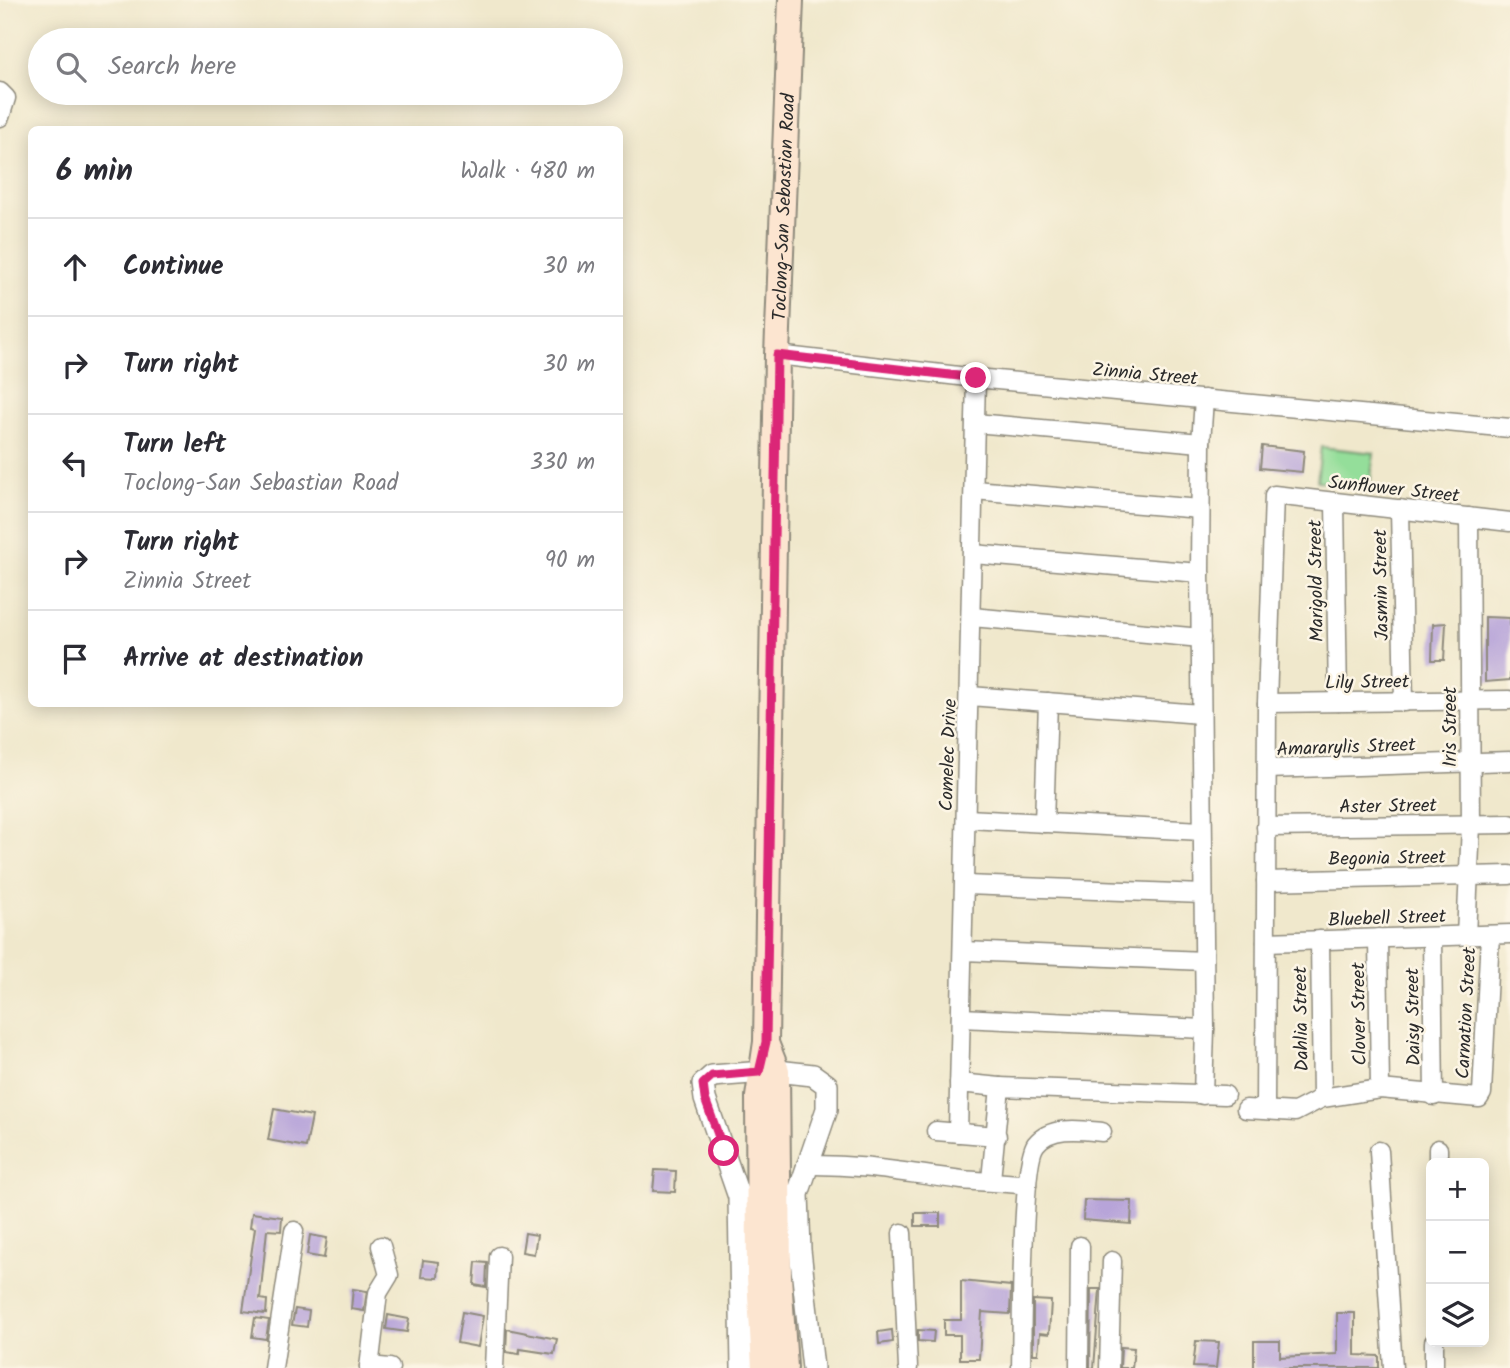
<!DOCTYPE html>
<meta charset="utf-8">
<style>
:root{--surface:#fff;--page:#f2f2f3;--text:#2b2b33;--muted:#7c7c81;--line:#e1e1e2}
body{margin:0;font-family:Kalam,sans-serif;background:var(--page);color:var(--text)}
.controls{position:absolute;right:21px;bottom:21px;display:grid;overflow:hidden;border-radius:10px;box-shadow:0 4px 18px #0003}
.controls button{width:63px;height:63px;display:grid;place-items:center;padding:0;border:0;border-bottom:2px solid var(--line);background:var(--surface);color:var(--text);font:35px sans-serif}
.stop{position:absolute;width:21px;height:21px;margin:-16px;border:5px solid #db2777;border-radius:50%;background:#fff}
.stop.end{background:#db2777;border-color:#fff;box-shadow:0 2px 7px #0008}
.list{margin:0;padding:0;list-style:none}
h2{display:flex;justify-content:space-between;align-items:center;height:91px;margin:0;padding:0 28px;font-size:30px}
h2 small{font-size:23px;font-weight:400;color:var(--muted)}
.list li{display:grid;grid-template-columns:46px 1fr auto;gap:21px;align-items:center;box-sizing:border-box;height:98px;padding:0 28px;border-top:2px solid var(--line)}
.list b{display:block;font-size:26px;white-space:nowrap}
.list p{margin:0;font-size:23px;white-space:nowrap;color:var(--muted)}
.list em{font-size:23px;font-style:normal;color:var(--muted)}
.icon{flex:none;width:38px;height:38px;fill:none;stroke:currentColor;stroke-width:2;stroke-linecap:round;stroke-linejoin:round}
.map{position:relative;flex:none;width:1510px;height:1368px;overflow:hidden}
.search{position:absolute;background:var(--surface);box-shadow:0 4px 18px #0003;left:28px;top:28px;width:595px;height:77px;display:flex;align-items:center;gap:18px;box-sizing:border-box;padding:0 24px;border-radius:38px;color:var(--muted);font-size:26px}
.panel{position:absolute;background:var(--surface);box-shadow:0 4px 18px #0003;left:28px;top:126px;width:595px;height:581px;border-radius:10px}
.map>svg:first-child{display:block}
.green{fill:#94de9a;stroke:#608462;stroke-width:2}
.building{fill:#b7a4d9}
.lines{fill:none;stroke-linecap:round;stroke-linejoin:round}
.minor-casing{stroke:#8e8a7c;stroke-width:21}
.tertiary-casing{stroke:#8e8a7c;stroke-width:24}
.secondary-casing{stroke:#8e8a7c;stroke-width:28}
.minor{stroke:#fff;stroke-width:18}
.tertiary{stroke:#fff;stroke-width:21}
.secondary{stroke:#fce5d0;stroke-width:24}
.route{stroke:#db2777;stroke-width:9}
.labels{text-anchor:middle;stroke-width:5;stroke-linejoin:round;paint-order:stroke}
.street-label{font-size:19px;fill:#2b2b2b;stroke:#fcf5e5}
</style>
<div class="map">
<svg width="1510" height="1368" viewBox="0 0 1510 1368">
<rect width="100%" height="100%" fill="#fcf5e5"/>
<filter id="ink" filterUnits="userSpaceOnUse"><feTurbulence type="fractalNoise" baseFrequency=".0143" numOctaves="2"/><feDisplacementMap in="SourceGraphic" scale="14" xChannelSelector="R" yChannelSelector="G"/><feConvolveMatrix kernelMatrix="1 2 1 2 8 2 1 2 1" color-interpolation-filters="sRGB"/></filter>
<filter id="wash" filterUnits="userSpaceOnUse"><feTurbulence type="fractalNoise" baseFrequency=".00686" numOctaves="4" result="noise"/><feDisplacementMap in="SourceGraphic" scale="28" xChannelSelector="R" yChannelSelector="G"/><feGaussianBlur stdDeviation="1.57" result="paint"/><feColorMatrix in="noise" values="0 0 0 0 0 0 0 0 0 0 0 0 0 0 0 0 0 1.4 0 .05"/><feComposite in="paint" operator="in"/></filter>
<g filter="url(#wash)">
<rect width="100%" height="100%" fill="#f0e8cc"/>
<path class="green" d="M1321,447L1374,453L1370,485L1317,481Z"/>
<g id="blocks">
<g class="building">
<path d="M1262,446L1304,451L1302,472L1260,468Z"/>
<path d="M1485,617L1510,618V680L1485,682Z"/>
<path d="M1446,623L1444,660H1432L1433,624Z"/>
<path d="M274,1109L312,1116L306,1147L268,1140Z"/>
<path d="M655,1170L676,1171L675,1192L653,1191Z"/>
<path d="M1084,1200L1132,1201L1131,1224L1083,1220Z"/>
<path d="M252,1213L282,1217L281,1231L267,1230L260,1299L267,1300L266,1314L243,1311L255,1228L250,1227Z"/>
<rect x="915" y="1213" width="25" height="13"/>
<path d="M525,1233L537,1235L534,1254L522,1252Z"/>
<path d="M310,1235L327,1238L324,1258L307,1255Z"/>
<path d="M423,1260L439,1262L438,1278L421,1277Z"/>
<path d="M476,1262L487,1263L486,1287L474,1285Z"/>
<path d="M961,1281L1011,1286L1010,1314L982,1312L979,1359H960V1335H944V1320H961Z"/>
<path d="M353,1289L367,1291L364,1311L351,1309Z"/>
<path d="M1091,1289H1100L1094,1368H1090Z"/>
<path d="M1033,1300L1051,1301L1049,1334L1040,1333L1038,1354H1033Z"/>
<path d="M295,1309L309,1311L307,1327L292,1325Z"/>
<path d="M462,1312L483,1316L478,1347L457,1343Z"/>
<path d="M1337,1313H1355V1355L1379,1356V1368H1254V1341H1280V1357L1337,1354Z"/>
<path d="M388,1315L409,1319L407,1332L386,1329Z"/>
<path d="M255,1318L269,1320L266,1339L252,1337Z"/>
<path d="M507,1329L557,1339L554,1354L520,1349L519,1354L506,1352Z"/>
<path d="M892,1330L893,1342L879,1344L878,1332Z"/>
<path d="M918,1330L934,1331L933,1342L918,1341Z"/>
<path d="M1196,1341L1219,1342L1216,1368L1193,1367Z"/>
<path d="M1121,1347L1134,1348L1132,1368H1120Z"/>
</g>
</g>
</g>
<g filter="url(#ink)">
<use href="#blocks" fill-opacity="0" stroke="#8e8a7c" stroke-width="2"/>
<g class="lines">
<g class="minor-casing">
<g id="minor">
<path d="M0,92L6,98L0,117"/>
<path d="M777,355L976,378L1510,428"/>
<path d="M975,423L1201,443"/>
<path d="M974,490L1200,509"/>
<path d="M1335,502L1338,702"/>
<path d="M1400,509L1404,702"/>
<path d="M973,554L1200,573"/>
<path d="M972,617L1201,638"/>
<path d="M970,696L1200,714"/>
<path d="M1267,703L1510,700"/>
<path d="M1267,769L1510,761"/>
<path d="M967,819L1202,831"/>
<path d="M1044,823L1048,702"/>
<path d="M1266,827L1510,824"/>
<path d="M1266,881L1510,875"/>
<path d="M965,885L1203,894"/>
<path d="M1466,936L1471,825L1469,517"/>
<path d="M1432,937L1434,1096"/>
<path d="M1378,938L1380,1089"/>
<path d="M1320,940L1322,1098"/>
<path d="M1266,942L1510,934"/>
<path d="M963,951L1204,961"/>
<path d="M961,1018L1205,1029"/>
<path d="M959,1083L1000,1087"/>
<path d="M1203,1095L1205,1029L1200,573L1201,443L1204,399"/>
<path d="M1246,1109L1295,1112L1322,1098L1380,1089L1479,1098L1482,1093L1490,935"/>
<path d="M1265,1109L1267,703L1274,495L1510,522"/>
<path d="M936,1131L997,1136"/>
<path d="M958,1133L976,378"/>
<path d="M1379,1151L1393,1368"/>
<path d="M1438,1163V1149"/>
<path d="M806,1165C863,1164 906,1173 962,1180C983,1182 1005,1182 1027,1185"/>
<path d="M991,1180L1000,1087L1225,1095"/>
<path d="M902,1233L908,1368"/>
<path d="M369,1366L390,1368"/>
<path d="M273,1368L294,1231"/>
<path d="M369,1368L378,1293L389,1275L381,1246"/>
<path d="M494,1368L499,1256"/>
<path d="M1021,1368C1022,1333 1021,1162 1036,1144C1051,1125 1082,1130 1102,1132"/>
<path d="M1079,1368L1080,1246"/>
<path d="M1109,1368L1112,1261"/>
<path d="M1434,1368V1342"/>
</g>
</g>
<g class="tertiary-casing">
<path id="tertiary" d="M742,1368L739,1197L705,1099L703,1084L712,1076L777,1071L813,1075L827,1085V1109L798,1194L800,1250L813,1368"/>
</g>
<g class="secondary-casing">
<g id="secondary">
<path d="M766,1043L777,1071L779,1276L785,1368"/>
<path id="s1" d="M764,1368L759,1276L758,1097L766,1042L777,355L791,0"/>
</g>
</g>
<use href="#minor" class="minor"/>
<use href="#tertiary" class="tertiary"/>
<use href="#secondary" class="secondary"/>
</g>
</g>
<g class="lines" filter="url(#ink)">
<path class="route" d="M724,1151L705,1099L703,1084L712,1076L759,1072L766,1042L777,355L976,378"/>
</g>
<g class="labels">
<g class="street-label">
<text dy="7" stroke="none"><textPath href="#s1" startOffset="1162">Toclong-San Sebastian Road</textPath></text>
<text transform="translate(1145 373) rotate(5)" y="7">Zinnia Street</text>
<text transform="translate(1394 488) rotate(6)" y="7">Sunflower Street</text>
<text transform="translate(1315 581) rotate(-91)" y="7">Marigold Street</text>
<text transform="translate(1380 585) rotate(-91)" y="7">Jasmin Street</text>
<text transform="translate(1367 681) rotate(-1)" y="7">Lily Street</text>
<text transform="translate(1449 727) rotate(-90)" y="7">Iris Street</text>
<text transform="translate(1346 746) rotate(-2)" y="7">Amararylis Street</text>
<text transform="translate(947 755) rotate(-88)" y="7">Comelec Drive</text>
<text transform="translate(1388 805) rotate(-1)" y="7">Aster Street</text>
<text transform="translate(1387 857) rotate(-1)" y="7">Begonia Street</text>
<text transform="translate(1387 917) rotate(-2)" y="7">Bluebell Street</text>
<text transform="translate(1465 1013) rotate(-87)" y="7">Carnation Street</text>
<text transform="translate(1358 1014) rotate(-91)" y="7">Clover Street</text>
<text transform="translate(1412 1017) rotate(-91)" y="7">Daisy Street</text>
<text transform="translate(1300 1019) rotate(-91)" y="7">Dahlia Street</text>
</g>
</g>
</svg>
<div class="controls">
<button>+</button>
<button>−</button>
<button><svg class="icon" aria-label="layers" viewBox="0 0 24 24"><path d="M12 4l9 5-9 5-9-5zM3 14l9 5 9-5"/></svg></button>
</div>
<div class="stop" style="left:724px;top:1151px"></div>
<div class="stop end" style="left:976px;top:378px"></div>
<div class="search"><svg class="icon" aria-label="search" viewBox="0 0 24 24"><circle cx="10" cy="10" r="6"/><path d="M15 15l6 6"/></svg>Search here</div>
<section class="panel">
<h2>6 min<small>Walk · 480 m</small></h2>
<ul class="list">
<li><svg class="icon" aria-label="ahead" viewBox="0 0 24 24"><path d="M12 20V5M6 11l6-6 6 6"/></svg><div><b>Continue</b></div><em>30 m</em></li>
<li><svg class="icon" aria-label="right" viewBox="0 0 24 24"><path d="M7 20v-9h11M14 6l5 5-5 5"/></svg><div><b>Turn right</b></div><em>30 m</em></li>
<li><svg class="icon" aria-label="left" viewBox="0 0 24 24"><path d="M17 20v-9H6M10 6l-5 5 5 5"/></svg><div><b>Turn left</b><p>Toclong-San Sebastian Road</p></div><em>330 m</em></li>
<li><svg class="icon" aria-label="right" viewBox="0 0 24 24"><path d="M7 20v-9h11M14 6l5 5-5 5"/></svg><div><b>Turn right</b><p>Zinnia Street</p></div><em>90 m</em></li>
<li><svg class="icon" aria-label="arrive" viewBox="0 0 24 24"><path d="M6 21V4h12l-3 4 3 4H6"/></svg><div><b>Arrive at destination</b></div></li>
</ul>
</section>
</div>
